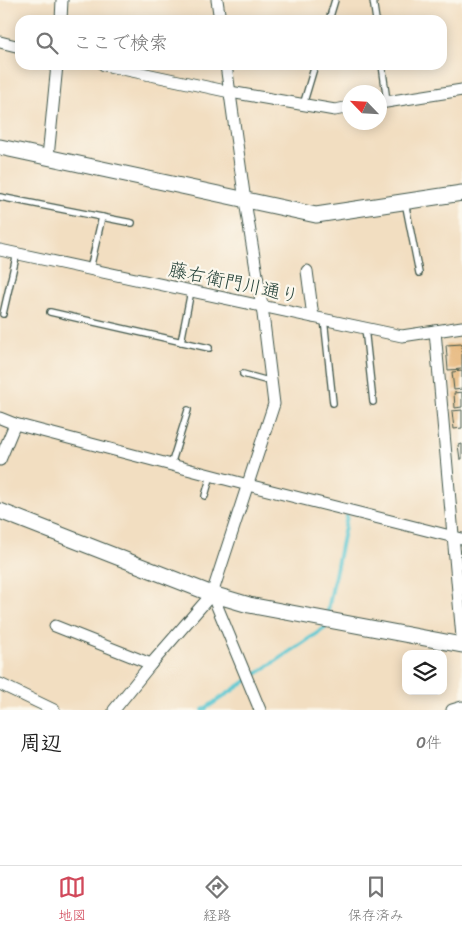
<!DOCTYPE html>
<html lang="ja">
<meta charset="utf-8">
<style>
:root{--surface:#fff;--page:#f6f6f6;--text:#222;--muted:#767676;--line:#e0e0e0;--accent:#d1495b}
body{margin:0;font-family:Sriracha,"Klee One",sans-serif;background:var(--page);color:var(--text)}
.controls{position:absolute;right:15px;bottom:15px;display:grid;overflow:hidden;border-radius:10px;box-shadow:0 2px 12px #0003}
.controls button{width:45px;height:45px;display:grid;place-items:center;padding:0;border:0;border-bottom:1px solid var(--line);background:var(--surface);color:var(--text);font:25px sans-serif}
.compass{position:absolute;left:342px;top:85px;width:45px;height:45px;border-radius:50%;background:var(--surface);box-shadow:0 2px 12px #0003;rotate:295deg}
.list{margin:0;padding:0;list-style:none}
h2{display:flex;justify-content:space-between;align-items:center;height:65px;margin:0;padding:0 20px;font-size:21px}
h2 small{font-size:16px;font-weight:400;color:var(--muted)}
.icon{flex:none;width:28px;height:28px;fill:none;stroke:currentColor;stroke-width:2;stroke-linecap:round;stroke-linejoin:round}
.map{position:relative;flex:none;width:462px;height:710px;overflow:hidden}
.search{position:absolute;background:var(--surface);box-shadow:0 2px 12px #0003;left:15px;right:15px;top:15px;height:55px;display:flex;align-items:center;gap:12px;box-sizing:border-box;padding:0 18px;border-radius:15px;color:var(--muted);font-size:19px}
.sheet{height:155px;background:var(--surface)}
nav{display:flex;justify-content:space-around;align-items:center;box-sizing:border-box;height:70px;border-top:1px solid var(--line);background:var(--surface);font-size:14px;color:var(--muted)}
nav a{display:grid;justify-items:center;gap:2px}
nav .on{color:var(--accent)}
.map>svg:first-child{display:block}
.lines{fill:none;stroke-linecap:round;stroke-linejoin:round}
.stream{stroke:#59c6d0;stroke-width:4}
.building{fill:#e6b679}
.lane-casing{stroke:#3f5549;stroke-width:8}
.street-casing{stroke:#3f5549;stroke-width:13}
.secondary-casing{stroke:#3f5549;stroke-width:17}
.lane{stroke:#fff;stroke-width:5.5}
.street{stroke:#fff;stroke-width:11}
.secondary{stroke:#fff;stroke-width:15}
.labels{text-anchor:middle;stroke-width:4.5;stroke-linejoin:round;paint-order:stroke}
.street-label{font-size:19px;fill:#1f3d34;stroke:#fbf7ec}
</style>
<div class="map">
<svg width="462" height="710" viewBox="0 0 462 710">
<rect width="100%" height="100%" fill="#fbf7ec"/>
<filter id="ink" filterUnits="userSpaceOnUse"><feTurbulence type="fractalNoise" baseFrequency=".02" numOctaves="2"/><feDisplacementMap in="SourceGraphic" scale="10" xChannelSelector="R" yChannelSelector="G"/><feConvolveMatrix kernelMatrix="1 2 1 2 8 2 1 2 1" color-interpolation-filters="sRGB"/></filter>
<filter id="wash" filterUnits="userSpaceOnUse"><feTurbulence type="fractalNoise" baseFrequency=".0096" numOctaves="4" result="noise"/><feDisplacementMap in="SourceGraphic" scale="20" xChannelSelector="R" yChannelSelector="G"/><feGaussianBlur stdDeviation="1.12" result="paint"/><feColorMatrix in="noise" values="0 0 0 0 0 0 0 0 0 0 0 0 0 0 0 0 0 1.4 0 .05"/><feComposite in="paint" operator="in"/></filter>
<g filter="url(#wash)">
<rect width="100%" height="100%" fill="#f2dec1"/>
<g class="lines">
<g class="stream">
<path d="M327,615L347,516"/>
<path d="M203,710L325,628L326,622"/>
</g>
</g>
<g id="blocks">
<g class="building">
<path d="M462,344V369L448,370L446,345Z"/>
<path d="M462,371V389L454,390L452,372Z"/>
<path d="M462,392V407L455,408L454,393Z"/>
<path d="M462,410V428L454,429L452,411Z"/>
<path d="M462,444V459H460L458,445Z"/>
</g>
</g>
</g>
<g filter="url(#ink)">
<use href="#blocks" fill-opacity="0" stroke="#3f5549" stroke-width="1"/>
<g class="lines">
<g class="lane-casing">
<g id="lane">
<path d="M373,0L376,20"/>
<path d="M329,20L335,0"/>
<path d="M382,65L387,101"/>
<path d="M303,105L315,65"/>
<path d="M0,197L132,223"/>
<path d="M405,202L419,273"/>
<path d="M90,269L102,217"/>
<path d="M50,312L209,348"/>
<path d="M3,314L17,253"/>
<path d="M324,319L333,403"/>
<path d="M365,328L373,402"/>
<path d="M181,342L191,291"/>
<path d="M243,374L272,382"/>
<path d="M171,465L188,410"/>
<path d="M205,496L211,475"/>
</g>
</g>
<g class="street-casing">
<g id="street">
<path d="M217,0L220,20"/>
<path d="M61,20L62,0"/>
<path d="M0,42L20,47"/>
<path d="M104,65L230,92L335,110L350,107"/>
<path d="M380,103L462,90"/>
<path d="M48,157L57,65"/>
<path d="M0,250L402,336L462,327"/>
<path d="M307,271L313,317"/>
<path d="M435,331L462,637"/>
<path d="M0,418L15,424L248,485L462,539"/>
<path d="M0,460L15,424"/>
<path d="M212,594L274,404L262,306L245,201L226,65"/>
<path d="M55,626L151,664"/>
<path d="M0,684L54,710"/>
<path d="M114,710L151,664L212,594L260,710"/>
<path d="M452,710L462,707"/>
</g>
</g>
<g class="secondary-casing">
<g id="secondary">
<path d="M0,147L316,215L462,193"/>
<path d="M0,511L212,594L249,605L462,645"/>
</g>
</g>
<use href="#lane" class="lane"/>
<use href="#street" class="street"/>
<use href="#secondary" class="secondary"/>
</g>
</g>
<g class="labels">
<g class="street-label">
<text transform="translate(234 282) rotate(12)" y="7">藤右衛門川通り</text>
</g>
</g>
</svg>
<div class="controls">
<button><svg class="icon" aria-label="layers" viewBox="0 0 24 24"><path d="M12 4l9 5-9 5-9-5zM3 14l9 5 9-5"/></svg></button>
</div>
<svg class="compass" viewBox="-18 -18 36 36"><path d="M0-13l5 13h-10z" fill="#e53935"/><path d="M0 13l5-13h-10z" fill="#767676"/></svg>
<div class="search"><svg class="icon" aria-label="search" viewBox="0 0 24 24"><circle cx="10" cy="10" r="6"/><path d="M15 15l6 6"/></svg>ここで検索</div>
</div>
<section class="sheet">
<h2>周辺<small>0件</small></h2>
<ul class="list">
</ul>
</section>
<nav>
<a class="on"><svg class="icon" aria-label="map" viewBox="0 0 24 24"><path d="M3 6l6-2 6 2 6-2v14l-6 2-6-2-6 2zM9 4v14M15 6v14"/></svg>地図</a>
<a><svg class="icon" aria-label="directions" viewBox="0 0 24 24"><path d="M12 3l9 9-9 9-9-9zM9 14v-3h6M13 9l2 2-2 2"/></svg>経路</a>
<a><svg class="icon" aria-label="saved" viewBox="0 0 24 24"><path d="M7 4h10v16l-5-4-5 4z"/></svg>保存済み</a>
</nav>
